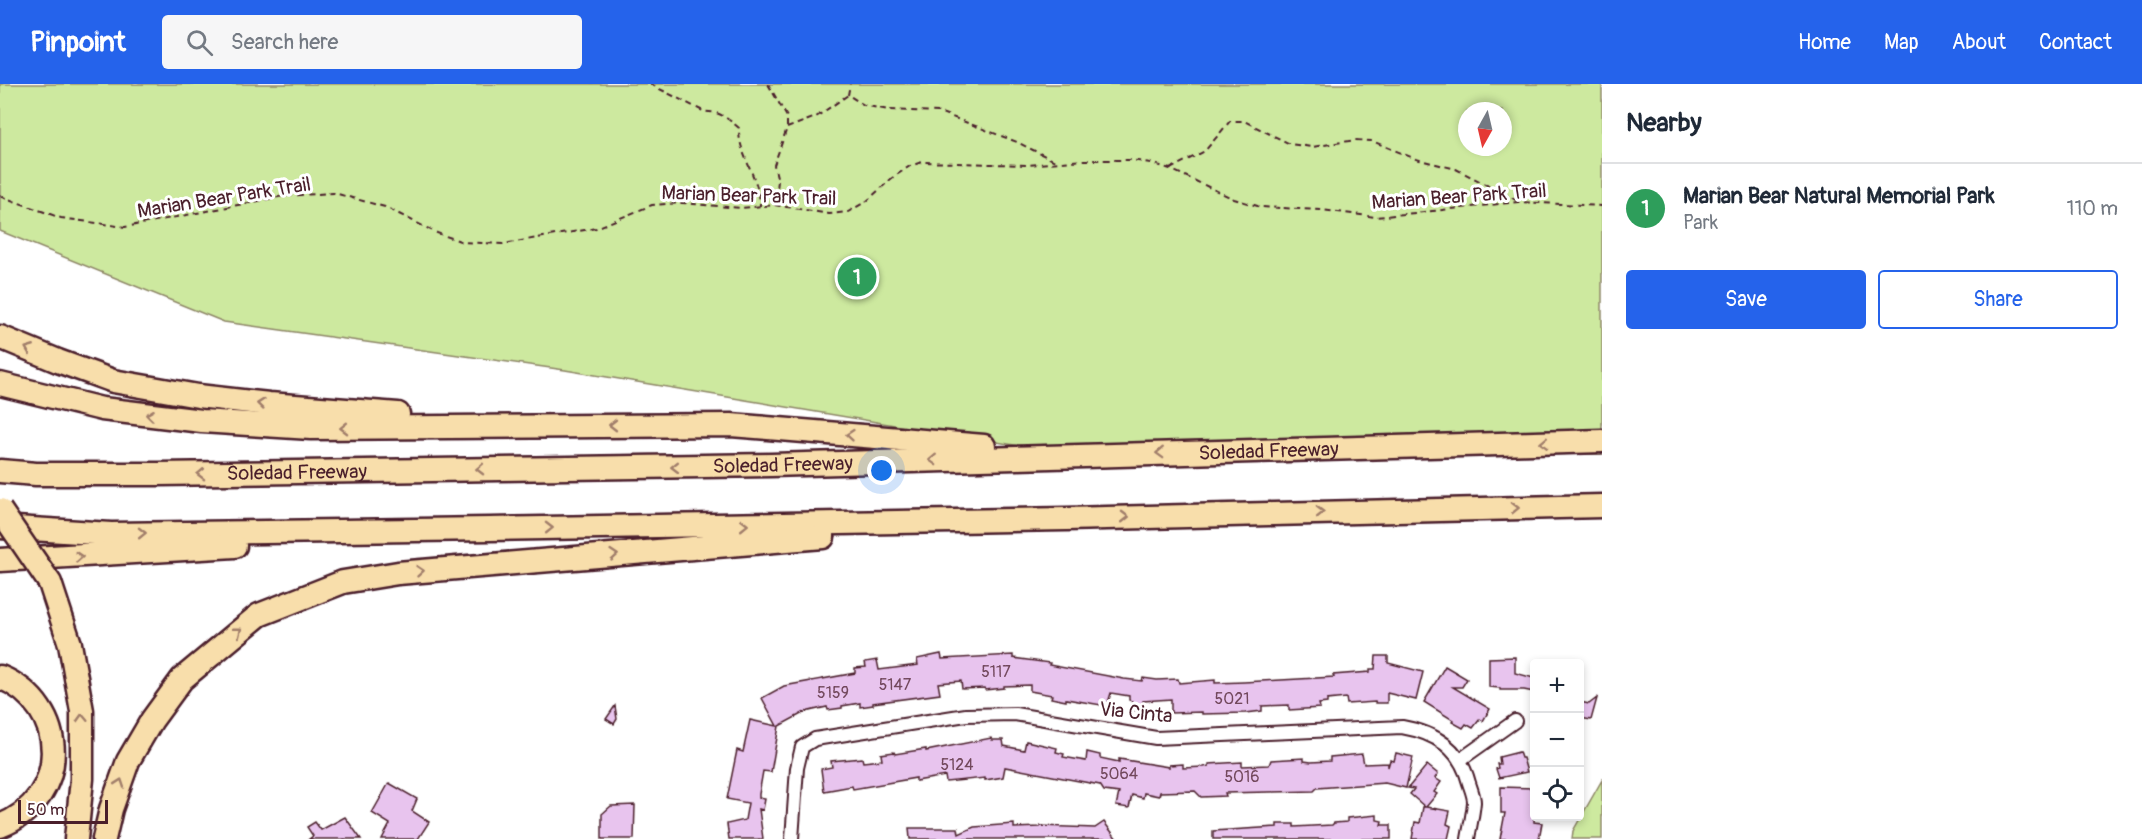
<!DOCTYPE html>
<meta charset="utf-8">
<style>
:root{--surface:#fff;--page:#f6f6f7;--text:#1f2937;--muted:#747a83;--line:#e0e1e3;--accent:#2563eb}
body{margin:0;font-family:Pangolin,sans-serif;background:var(--page);color:var(--text)}
.controls{position:absolute;right:18px;bottom:18px;display:grid;overflow:hidden;border-radius:6px;box-shadow:0 3px 9px #0003}
.controls button{width:54px;height:54px;display:grid;place-items:center;padding:0;border:0;border-bottom:2px solid var(--line);background:var(--surface);color:var(--text);font:30px sans-serif}
.compass{position:absolute;left:1458px;top:18px;width:54px;height:54px;border-radius:50%;background:var(--surface);box-shadow:0 3px 9px #0003;rotate:188deg}
.scale{position:absolute;left:18px;bottom:15px;width:90px;box-sizing:border-box;padding-left:6px;border:3px solid #4a1f2b;border-top:0;font-size:16px;line-height:21px;white-space:nowrap;color:#4a1f2b;-webkit-text-stroke:4px #fff;paint-order:stroke}
.you{position:absolute;left:882px;top:387px;width:21px;height:21px;margin:-15px;border:4px solid #fff;border-radius:50%;background:#1a73e8;box-shadow:0 0 0 9px #1a73e833}
.badge{display:grid;place-items:center;width:39px;height:39px;border-radius:50%;background:var(--accent);color:#fff;font-size:20px;font-weight:700}
.pin{position:absolute;translate:-50% -50%;border:3px solid #fff;box-shadow:0 2px 6px #0006}
.list{margin:0;padding:0;list-style:none}
h2{display:flex;justify-content:space-between;align-items:center;height:78px;margin:0;padding:0 24px;font-size:26px}
h2 small{font-size:20px;font-weight:400;color:var(--muted)}
.list li{display:grid;grid-template-columns:39px 1fr auto;gap:18px;align-items:center;box-sizing:border-box;height:90px;padding:0 24px;border-top:2px solid var(--line)}
.list b{display:block;font-size:22px;white-space:nowrap}
.list p{margin:0;font-size:20px;white-space:nowrap;color:var(--muted)}
.list em{font-size:20px;font-style:normal;color:var(--muted)}
.actions{display:flex;gap:12px;padding:18px 24px}
.actions a{flex:1;padding:14px 0;border:2px solid var(--accent);border-radius:6px;text-align:center;font-size:21px;color:var(--accent)}
.actions .main{background:var(--accent);color:#fff}
.icon{flex:none;width:33px;height:33px;fill:none;stroke:currentColor;stroke-width:2;stroke-linecap:round;stroke-linejoin:round}
.map{position:relative;flex:none;width:1602px;height:755px;overflow:hidden}
header{display:flex;align-items:center;gap:36px;box-sizing:border-box;height:84px;padding:0 30px;background:var(--accent);color:#fff}
header strong{font-size:28px}
nav{display:flex;gap:33px;margin-inline-start:auto;font-size:21px}
.search{width:420px;height:54px;background:var(--page);display:flex;align-items:center;gap:15px;box-sizing:border-box;padding:0 21px;border-radius:6px;color:var(--muted);font-size:22px}
main{display:flex}
aside{flex:1;background:var(--surface)}
.map>svg:first-child{display:block}
.green{fill:#cde99f;stroke:#8c8465;stroke-width:1.5;fill-rule:evenodd}
.building{fill:#e8c4ee;stroke:#4a1f2b;stroke-width:1.5}
.lines{fill:none;stroke-linecap:round;stroke-linejoin:round}
.minor-casing{stroke:#4a1f2b;stroke-width:16}
.motorway-casing{stroke:#4a1f2b;stroke-width:27}
.path{stroke:#4a1f2b;stroke-width:2;stroke-dasharray:6 4.5;stroke-linecap:butt}
.minor{stroke:#fff;stroke-width:12}
.motorway{stroke:#f8deab;stroke-width:22}
.motorway-bridge-casing{stroke:#4a1f2b;stroke-width:27;stroke-linecap:butt}
.motorway-bridge{stroke:#f8deab;stroke-width:22}
.oneway{stroke:#a17e6b}
.labels{text-anchor:middle;stroke-width:6;stroke-linejoin:round;paint-order:stroke}
.number-label{font-size:16px;fill:#72485c}
.street-label{font-size:20px;fill:#4a1f2b;stroke:#fff}
</style>
<header>
<strong>Pinpoint</strong>
<div class="search"><svg class="icon" aria-label="search" viewBox="0 0 24 24"><circle cx="10" cy="10" r="6"/><path d="M15 15l6 6"/></svg>Search here</div>
<nav><a>Home</a><a>Map</a><a>About</a><a>Contact</a></nav>
</header>
<main>
<div class="map">
<svg width="1602" height="755" viewBox="0 0 1602 755">
<rect width="100%" height="100%" fill="#fff"/>
<filter id="ink" filterUnits="userSpaceOnUse"><feTurbulence type="fractalNoise" baseFrequency=".0167" numOctaves="2"/><feDisplacementMap in="SourceGraphic" scale="12" xChannelSelector="R" yChannelSelector="G"/><feConvolveMatrix kernelMatrix="1 2 1 2 8 2 1 2 1" color-interpolation-filters="sRGB"/></filter>
<g filter="url(#ink)">
<g class="green">
<path d="M0,0H1602V370L1093,374L565,286L224,238L0,147ZM1467,27H1503V63H1467Z"/>
<path d="M1602,696V755H1572L1573,747Z"/>
</g>
<g class="building">
<path d="M941,570L942,575L1013,571V574L1050,579L1049,581L1124,595L1142,597L1143,594L1157,596L1178,595L1179,599L1215,596V599L1244,598L1334,593L1333,591L1370,588V585H1375L1376,572H1388V579L1423,588L1416,616L1387,609V619H1375V618L1347,620L1346,614L1327,616V619L1319,620L1320,624L1289,626V621L1262,622V627L1246,629L1202,630V628L1171,629V615L1143,617L1141,627L1130,626L1132,617L1129,616V612L1111,609L1107,622L1066,615V617L1051,614L1052,611L1030,607V601L1004,602V604L985,606V604L962,605L961,597L938,599L940,610L873,619V621L860,623V619L842,622V624L828,626L827,623L805,628L779,642L771,688L763,687L759,710V714L765,715L763,726L759,725L763,755H729L727,740L745,736L748,719L727,715L737,666L743,668L750,636L777,642L762,614L784,602L855,589V584L866,583L865,578L877,576L879,586L918,581L917,575Z"/>
<path d="M1515,573V589L1534,594V608L1524,606H1500V604L1489,603V574Z"/>
<path d="M1445,582L1467,595L1462,603H1453L1490,625L1483,637L1480,635L1473,644L1466,640L1463,644L1452,638L1453,636L1424,618Z"/>
<path d="M1597,614L1591,636L1580,634V618L1589,620Z"/>
<path d="M615,622L617,635L614,640L606,635Z"/>
<path d="M991,654L992,656H1003L1004,662L1024,666L1026,657L1057,664L1056,668L1064,670L1063,673L1086,677L1087,668L1100,671V674L1119,678V675L1169,683V681L1183,680V684L1204,683L1209,682V680L1242,678V682L1269,681L1271,676L1304,674V677L1311,678L1330,677V673L1362,670L1364,680L1388,679V683L1390,676L1394,677L1396,669L1413,673L1406,704L1385,699L1317,704L1314,707L1225,709L1226,712L1201,713L1195,707L1160,708L1159,712L1144,709L1143,714L1132,711L1129,724L1116,722L1119,709L1104,707L1100,701L1005,683L1003,693L985,696V694L946,698L945,692L916,697V694L853,705L852,702L824,707L821,685L832,683L831,677L862,674L863,678L882,676L881,670L894,668L895,670L926,665V667Z"/>
<path d="M1519,668L1521,674H1523L1527,688L1499,694L1496,685L1498,684L1497,680H1500L1499,673Z"/>
<path d="M1427,681L1438,690L1435,694L1441,698L1434,708L1437,710L1426,723L1450,727L1447,740L1451,742L1448,755H1412L1415,738L1420,739L1423,723H1425L1410,710L1414,705L1408,704Z"/>
<path d="M389,699L417,715L412,727L429,738L418,755H382L390,740L372,729Z"/>
<path d="M1501,703L1534,704V738L1542,739L1539,755H1500L1505,729H1501Z"/>
<path d="M635,721L634,755H602V730L611,722Z"/>
<path d="M1377,731V736L1382,737L1381,741H1391V755H1213V747L1277,743V740H1294V743L1332,741L1334,739L1347,738V734Z"/>
<path d="M345,733L361,755H309L313,752L307,743L315,738L321,746Z"/>
<path d="M1104,738L1117,755H910L909,744H958L959,750L974,743L1014,740V744L1040,743V742L1095,744Z"/>
</g>
<g class="lines">
<g class="minor-casing">
<g id="minor">
<path d="M1460,676L1515,637"/>
<path d="M792,755L797,684L802,663L815,655L966,631L1015,630L1156,654L1402,643C1436,649 1460,664 1469,699C1471,705 1474,712 1474,718C1473,730 1470,743 1468,755"/>
</g>
</g>
<g class="motorway-casing">
<g id="motorway">
<path d="M0,253L58,277L113,297L198,312L269,320L398,330"/>
<path d="M0,300L102,325L202,337L311,344L731,341L984,362"/>
<path id="s1" d="M0,387L36,390H159L771,381L1602,357"/>
<path d="M0,443L111,450L490,445L1066,435L1602,422"/>
<path d="M0,476L235,462"/>
<path d="M70,560L82,627V695L76,755"/>
<path d="M0,593C70,622 71,714 0,742"/>
<path d="M104,755L111,725L128,677L152,636L182,595L259,531L343,498L398,489L823,453"/>
</g>
</g>
<g class="path">
<path d="M650,0L701,26C707,29 710,27 716,29C725,32 732,38 739,44C738,71 760,94 760,122"/>
<path d="M768,0L787,33V44L774,81L778,97L775,121"/>
<path d="M848,11L850,0"/>
<path d="M787,44L816,33L848,11L864,21L888,26L939,28L1017,58L1057,78"/>
<path d="M1170,85L1205,67L1230,37H1244L1290,60L1312,63L1355,56L1372,57L1416,75L1456,85L1516,116"/>
<path d="M0,112L61,134L125,143L284,112L334,109L385,123L437,149L463,158L503,160L596,144L652,121L682,119L741,124L775,121L829,130L848,128L867,117L892,94L910,82L922,78L1028,81L1083,76H1131L1151,79L1170,85L1234,115L1261,123L1322,126L1376,133L1518,118L1602,122"/>
</g>
<use href="#minor" class="minor"/>
<use href="#motorway" class="motorway"/>
<g class="motorway-bridge-casing">
<path id="motorway-bridge" d="M0,426L50,499L70,560"/>
</g>
<use href="#motorway-bridge" class="motorway-bridge"/>
</g>
<defs><path id="oneway-chevron" d="M-2-3.5L2.5 0L-2 3.5" fill="none" stroke-width="1.6" stroke-linecap="round" stroke-linejoin="round" transform="scale(1.5)"/></defs>
<g class="oneway">
<use href="#oneway-chevron" transform="translate(29 265) rotate(-158)"/>
<use href="#oneway-chevron" transform="translate(261 320) rotate(-174)"/>
<use href="#oneway-chevron" transform="translate(150 331) rotate(-173)"/>
<use href="#oneway-chevron" transform="translate(613 341) rotate(180)"/>
<use href="#oneway-chevron" transform="translate(344 344) rotate(179)"/>
<use href="#oneway-chevron" transform="translate(850 351) rotate(-175)"/>
<use href="#oneway-chevron" transform="translate(1544 359) rotate(178)"/>
<use href="#oneway-chevron" transform="translate(1160 369) rotate(178)"/>
<use href="#oneway-chevron" transform="translate(933 376) rotate(178)"/>
<use href="#oneway-chevron" transform="translate(675 383) rotate(179)"/>
<use href="#oneway-chevron" transform="translate(480 385) rotate(179)"/>
<use href="#oneway-chevron" transform="translate(201 390) rotate(179)"/>
<use href="#oneway-chevron" transform="translate(1515 424) rotate(-1)"/>
<use href="#oneway-chevron" transform="translate(1320 428) rotate(-1)"/>
<use href="#oneway-chevron" transform="translate(1125 433) rotate(-1)"/>
<use href="#oneway-chevron" transform="translate(744 441) rotate(-1)"/>
<use href="#oneway-chevron" transform="translate(549 444) rotate(-1)"/>
<use href="#oneway-chevron" transform="translate(142 449) rotate(-1)"/>
<use href="#oneway-chevron" transform="translate(614 471) rotate(-5)"/>
<use href="#oneway-chevron" transform="translate(79 473) rotate(-4)"/>
<use href="#oneway-chevron" transform="translate(420 487) rotate(-5)"/>
<use href="#oneway-chevron" transform="translate(238 547) rotate(-38)"/>
<use href="#oneway-chevron" transform="translate(82 634) rotate(-92)"/>
<use href="#oneway-chevron" transform="translate(120 699) rotate(-71)"/>
</g>
</g>
<g class="labels">
<g class="number-label">
<text x="996" y="593">5117</text>
<text x="895" y="606">5147</text>
<text x="833" y="614">5159</text>
<text x="1232" y="620">5021</text>
<text x="957" y="686">5124</text>
<text x="1119" y="695">5064</text>
<text x="1242" y="698">5016</text>
</g>
<g class="street-label">
<text transform="translate(749 111) rotate(2)" y="7">Marian Bear Park Trail</text>
<text transform="translate(1459 112) rotate(-4)" y="7">Marian Bear Park Trail</text>
<text transform="translate(224 113) rotate(-9)" y="7">Marian Bear Park Trail</text>
<text dy="7" stroke="none"><textPath href="#s1" startOffset="1269">Soledad Freeway</textPath></text>
<text dy="7" stroke="none"><textPath href="#s1" startOffset="783">Soledad Freeway</textPath></text>
<text dy="7" stroke="none"><textPath href="#s1" startOffset="297">Soledad Freeway</textPath></text>
<text transform="translate(1136 628) rotate(6)" y="7">Via Cinta</text>
</g>
</g>
</svg>
<div class="controls">
<button>+</button>
<button>−</button>
<button><svg class="icon" aria-label="locate" viewBox="0 0 24 24"><circle cx="12" cy="12" r="6"/><path d="M12 2v4M12 18v4M2 12h4M18 12h4"/></svg></button>
</div>
<svg class="compass" viewBox="-18 -18 36 36"><path d="M0-13l5 13h-10z" fill="#e53935"/><path d="M0 13l5-13h-10z" fill="#747a83"/></svg>
<div class="scale">50 m</div>
<div class="you"></div>
<div class="pin badge" style="left:857px;top:193px;background:#2e9e5b">1</div>
</div>
<aside>
<h2>Nearby<small></small></h2>
<ul class="list">
<li><span class="badge" style="background:#2e9e5b">1</span><div><b>Marian Bear Natural Memorial Park</b><p>Park</p></div><em>110 m</em></li>
</ul>
<div class="actions"><a class="main">Save</a><a>Share</a></div>
</aside>
</main>
